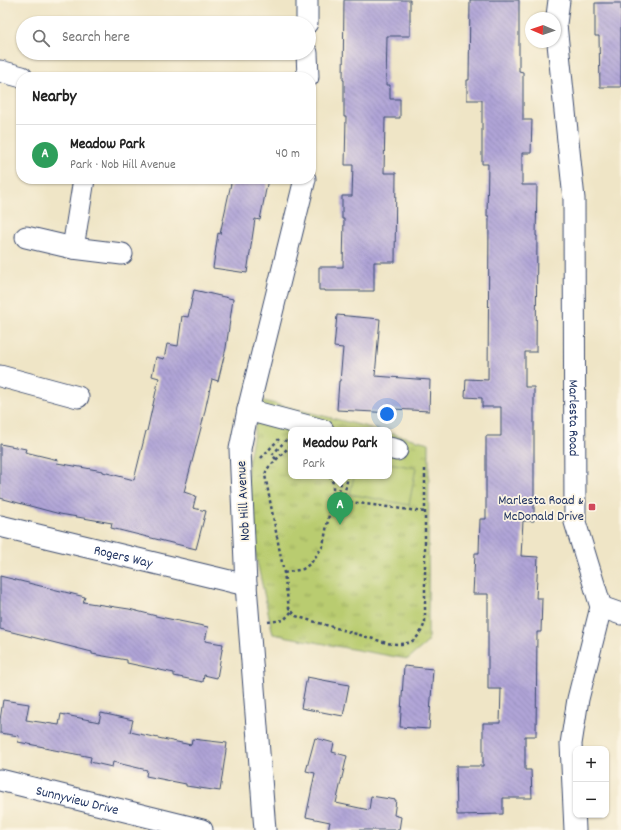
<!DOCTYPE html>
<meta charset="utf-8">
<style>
:root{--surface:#fff;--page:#f6f6f6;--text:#222;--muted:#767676;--line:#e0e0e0;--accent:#7c3aed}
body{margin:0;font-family:Dekko,sans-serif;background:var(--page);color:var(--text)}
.controls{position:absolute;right:12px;bottom:12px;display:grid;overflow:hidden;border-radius:8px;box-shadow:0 1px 3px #0004}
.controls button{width:36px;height:36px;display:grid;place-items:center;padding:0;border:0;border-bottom:1px solid var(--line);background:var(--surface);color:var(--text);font:20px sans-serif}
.compass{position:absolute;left:525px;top:12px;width:36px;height:36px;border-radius:50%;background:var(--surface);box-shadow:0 1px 3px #0004;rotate:272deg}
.you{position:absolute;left:387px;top:414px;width:14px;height:14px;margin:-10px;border:3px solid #fff;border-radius:50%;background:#1a73e8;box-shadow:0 0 0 6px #1a73e833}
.badge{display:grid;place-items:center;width:26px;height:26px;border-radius:50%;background:var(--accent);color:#fff;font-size:13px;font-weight:700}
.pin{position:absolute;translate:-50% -33px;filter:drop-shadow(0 1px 2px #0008)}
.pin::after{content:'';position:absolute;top:21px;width:14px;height:12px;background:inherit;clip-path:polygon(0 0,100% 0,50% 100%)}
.popup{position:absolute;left:288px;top:427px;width:104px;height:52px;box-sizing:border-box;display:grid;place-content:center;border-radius:8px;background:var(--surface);filter:drop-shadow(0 1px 3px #0005);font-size:13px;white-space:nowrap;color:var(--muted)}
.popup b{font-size:15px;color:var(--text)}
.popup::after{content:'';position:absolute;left:50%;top:100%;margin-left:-8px;border:8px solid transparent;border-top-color:var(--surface)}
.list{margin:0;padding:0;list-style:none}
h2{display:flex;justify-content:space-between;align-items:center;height:52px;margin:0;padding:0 16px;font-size:17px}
h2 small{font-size:13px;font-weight:400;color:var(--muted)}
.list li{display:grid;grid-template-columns:26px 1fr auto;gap:12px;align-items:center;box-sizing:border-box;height:60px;padding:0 16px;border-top:1px solid var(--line)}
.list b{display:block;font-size:15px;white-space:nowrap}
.list p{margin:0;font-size:13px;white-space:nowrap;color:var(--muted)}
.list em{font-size:13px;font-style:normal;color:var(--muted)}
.icon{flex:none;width:22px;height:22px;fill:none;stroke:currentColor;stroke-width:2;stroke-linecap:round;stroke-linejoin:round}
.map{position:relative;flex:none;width:621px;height:830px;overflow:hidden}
.search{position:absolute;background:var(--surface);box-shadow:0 1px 3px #0004;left:16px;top:16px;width:300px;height:44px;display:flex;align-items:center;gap:10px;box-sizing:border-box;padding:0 14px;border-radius:22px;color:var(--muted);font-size:15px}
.panel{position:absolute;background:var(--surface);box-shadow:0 1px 3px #0004;left:16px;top:72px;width:300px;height:112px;border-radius:16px}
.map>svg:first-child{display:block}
.grass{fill:url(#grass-tufts);stroke:#6a7e66}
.garden{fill:#b9cc6f;stroke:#6a7e66}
.building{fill:url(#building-back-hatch)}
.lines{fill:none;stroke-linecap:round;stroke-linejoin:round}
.minor-casing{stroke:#3b4a6e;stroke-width:23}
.path{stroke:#3b4a6e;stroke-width:2.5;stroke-dasharray:3 3;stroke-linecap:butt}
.minor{stroke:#fff;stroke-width:21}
.poi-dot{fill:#d1495b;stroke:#fcf5e5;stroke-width:1.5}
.labels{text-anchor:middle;stroke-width:3.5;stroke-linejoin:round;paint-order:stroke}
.street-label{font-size:14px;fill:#1b2f5e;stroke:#fcf5e5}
.poi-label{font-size:14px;fill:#1b2f5e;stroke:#fcf5e5;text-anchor:end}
</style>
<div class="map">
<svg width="621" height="830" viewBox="0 0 621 830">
<defs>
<pattern id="grass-tufts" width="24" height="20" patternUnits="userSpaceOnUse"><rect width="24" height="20" fill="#b9cc6f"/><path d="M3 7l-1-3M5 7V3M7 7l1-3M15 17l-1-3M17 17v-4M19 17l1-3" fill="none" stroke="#96a65e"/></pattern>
<pattern id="building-back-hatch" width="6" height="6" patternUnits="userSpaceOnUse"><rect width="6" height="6" fill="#b0a4d7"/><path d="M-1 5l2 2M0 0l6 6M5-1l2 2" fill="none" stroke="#8e86b2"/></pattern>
</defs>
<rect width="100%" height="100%" fill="#fcf5e5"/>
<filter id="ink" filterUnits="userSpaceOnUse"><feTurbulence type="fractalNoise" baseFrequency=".025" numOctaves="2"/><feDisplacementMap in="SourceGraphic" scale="8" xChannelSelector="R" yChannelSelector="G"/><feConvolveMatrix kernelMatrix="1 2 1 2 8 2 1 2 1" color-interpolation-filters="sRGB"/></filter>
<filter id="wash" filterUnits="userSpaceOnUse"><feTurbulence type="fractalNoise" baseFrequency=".012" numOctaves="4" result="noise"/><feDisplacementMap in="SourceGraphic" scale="16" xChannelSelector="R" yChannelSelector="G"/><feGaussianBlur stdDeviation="0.9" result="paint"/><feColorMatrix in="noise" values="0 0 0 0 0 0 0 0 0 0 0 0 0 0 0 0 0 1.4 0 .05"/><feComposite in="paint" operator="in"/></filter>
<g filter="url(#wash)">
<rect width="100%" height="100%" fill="#efe5c6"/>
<path class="grass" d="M260,400L379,430H291V476H389V433L429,443L428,642L408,659L346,648L273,634L256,557L247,490L248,465Z"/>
<path class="garden" d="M389,463L416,468L409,505L350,494L354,476H389Z"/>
<g id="blocks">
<g class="building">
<path d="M344,0H410V36H387L386,85H390V99H400V118H385L384,173H396L395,262H374V291H325V290H319V267H343L344,219H342V196H352L353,165H345L346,117H344V80H343Z"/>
<path d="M470,0H519V71L523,72V120H532L531,153H522V185H537L536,236H537L536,352H525V387H534V521H523L521,556L538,557L536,598H542L541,632H537L536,736H525V770H531L532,798H503V814L457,815L456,766H483V723H500L501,689H488V594H473L475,553H479L480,519H486V436H501V407H482V398L465,397L466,379L488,380L489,216H487L488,164H482V100H467V80H469Z"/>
<path d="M595,3H621V87H600L599,36H595Z"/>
<path d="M232,179H268L260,220L255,219L247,273L213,268L218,233L220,234Z"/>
<path d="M194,290L233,299L226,348L218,381L212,379L202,424L184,492L196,496L193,508L206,511L196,549L111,528L112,523L60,514L0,498V444L26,449L25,452L58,460L57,463L103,471V472L134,480L146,431H147L159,378L152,376L156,357L164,359L167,344L178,346L182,316L188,317Z"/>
<path d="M337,315L380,319L375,376L430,380L429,411L393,409V413L337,410L339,381H340L343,348L334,347Z"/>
<path d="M0,576L85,597L83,602L129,609L160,617L208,627L205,641L223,644L217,678L204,675L203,682L174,676V673L127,663V660L92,654V652L0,629Z"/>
<path d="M404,666L433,669L429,729L400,727Z"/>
<path d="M307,677L349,685L343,716L301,708Z"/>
<path d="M3,700L29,704L26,720L59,725L61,714L99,722L101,713L133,720L130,732L191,745L192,739L227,743L220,791L186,786V784L146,776L147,770L113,762L112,767L90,762L91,757L44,748V747L18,742L19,736L0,733V720Z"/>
<path d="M315,738L334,743L332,752L347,756L336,803L369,810L371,796L396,800L394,815L401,817L399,830H328L330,822L306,817L315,773L306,771Z"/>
</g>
</g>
</g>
<g filter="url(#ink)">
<use href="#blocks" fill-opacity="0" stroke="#3b4a6e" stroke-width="1"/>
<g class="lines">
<g class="minor-casing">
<g id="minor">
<path d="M307,0V23"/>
<path id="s1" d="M559,0L556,24L574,199L575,522L601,607L578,699L571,744L575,830"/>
<path d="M307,53L308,77"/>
<path d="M0,71L22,77"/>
<path d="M26,237L73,248L84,179"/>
<path d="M73,248L122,254"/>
<path d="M0,376L78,397"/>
<path d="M248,410L323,430"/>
<path d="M389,448L397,450"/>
<path id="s2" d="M0,526L246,585"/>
<path d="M601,607L621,614"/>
<path id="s3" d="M0,780L202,830"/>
<path d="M265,830L246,585L240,449L248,410L305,179"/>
</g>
</g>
<g class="path">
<path d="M291,445L267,469L265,475L284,573L289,608L296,616L302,618L387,643C408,646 418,643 425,622V466"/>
<path d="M261,458L279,439"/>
<path d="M276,459L272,455L286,440"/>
<path d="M343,501L348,476"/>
<path d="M331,503H337L342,476"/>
<path d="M330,511L341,513L343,501L425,512"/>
<path d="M284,573L303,569L311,563L323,546L333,494V483L330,476"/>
<path d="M268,622L284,620L292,611"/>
</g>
<use href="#minor" class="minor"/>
</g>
</g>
<rect class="poi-dot" x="588" y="503" width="8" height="8" rx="2"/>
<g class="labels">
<g class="street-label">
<text dy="5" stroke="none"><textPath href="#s1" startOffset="419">Marlesta Road</textPath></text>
<text transform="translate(242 501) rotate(-93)" y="5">Nob Hill Avenue</text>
<text dy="5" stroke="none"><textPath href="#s2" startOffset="127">Rogers Way</textPath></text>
<text dy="5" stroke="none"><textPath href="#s3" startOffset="80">Sunnyview Drive</textPath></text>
</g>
<g class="poi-label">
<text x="584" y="504">Marlesta Road &amp;<tspan x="584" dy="16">McDonald Drive</tspan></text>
</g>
</g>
</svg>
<div class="controls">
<button>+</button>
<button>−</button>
</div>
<svg class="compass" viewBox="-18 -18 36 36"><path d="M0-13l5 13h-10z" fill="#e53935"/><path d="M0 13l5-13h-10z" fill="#767676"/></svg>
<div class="you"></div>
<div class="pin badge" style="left:340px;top:525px;background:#2e9e5b">A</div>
<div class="popup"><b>Meadow Park</b>Park</div>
<div class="search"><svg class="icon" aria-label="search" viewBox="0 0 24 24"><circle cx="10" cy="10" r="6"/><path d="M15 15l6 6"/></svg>Search here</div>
<section class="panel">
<h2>Nearby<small></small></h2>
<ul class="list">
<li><span class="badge" style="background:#2e9e5b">A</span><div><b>Meadow Park</b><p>Park · Nob Hill Avenue</p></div><em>40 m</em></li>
</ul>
</section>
</div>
